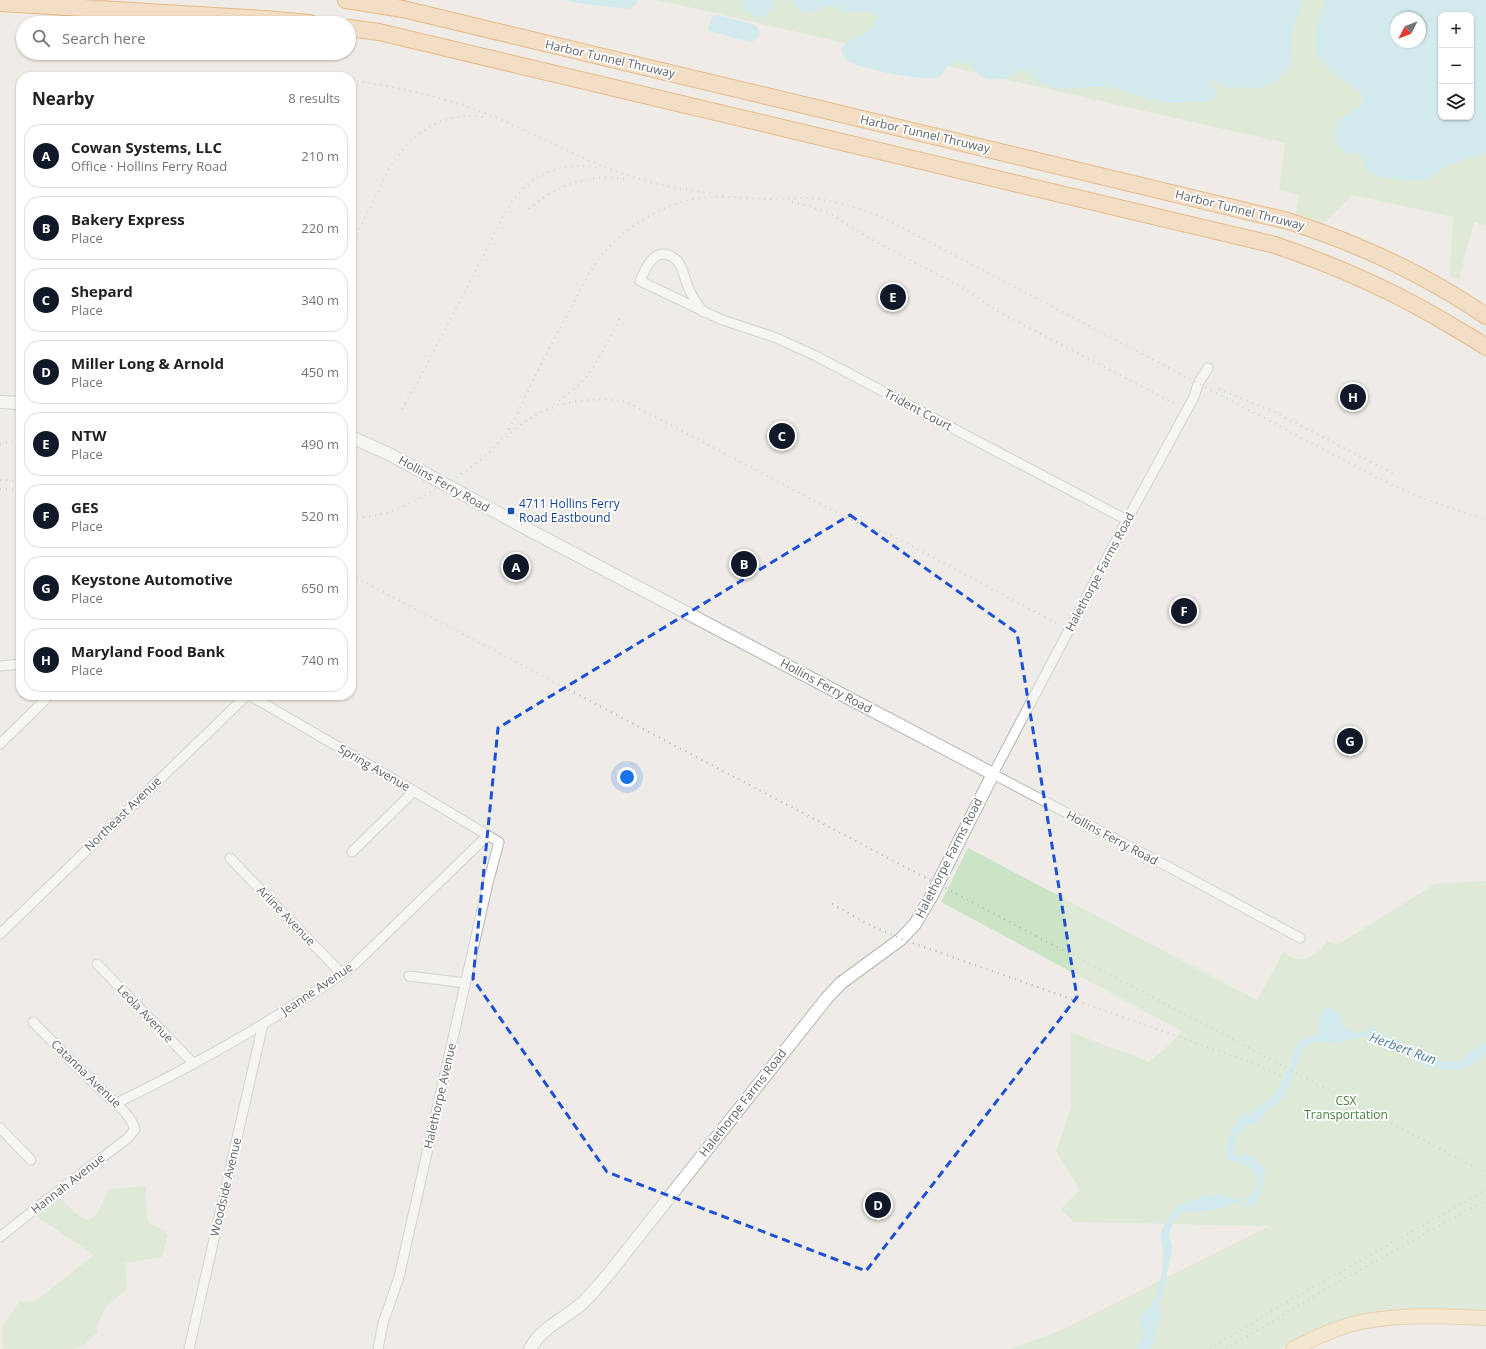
<!DOCTYPE html>
<meta charset="utf-8">
<style>
:root{--surface:#fff;--page:#f6f6f6;--text:#202124;--muted:#757577;--line:#e0e0e0;--accent:#111827}
body{margin:0;font-family:"Open Sans",sans-serif;background:var(--page);color:var(--text)}
.controls{position:absolute;right:12px;top:12px;display:grid;overflow:hidden;border-radius:8px;box-shadow:0 1px 3px #0004}
.controls button{width:36px;height:36px;display:grid;place-items:center;padding:0;border:0;border-bottom:1px solid var(--line);background:var(--surface);color:var(--text);font:20px sans-serif}
.compass{position:absolute;left:1390px;top:12px;width:36px;height:36px;border-radius:50%;background:var(--surface);box-shadow:0 1px 3px #0004;rotate:228deg}
.you{position:absolute;left:627px;top:777px;width:14px;height:14px;margin:-10px;border:3px solid #fff;border-radius:50%;background:#1a73e8;box-shadow:0 0 0 6px #1a73e833}
.badge{display:grid;place-items:center;width:26px;height:26px;border-radius:50%;background:var(--accent);color:#fff;font-size:13px;font-weight:700}
.pin{position:absolute;translate:-50% -50%;border:2px solid #fff;box-shadow:0 1px 4px #0006}
.list{margin:0;padding:0;list-style:none}
h2{display:flex;justify-content:space-between;align-items:center;height:52px;margin:0;padding:0 16px;font-size:17px}
h2 small{font-size:13px;font-weight:400;color:var(--muted)}
.list li{display:grid;grid-template-columns:26px 1fr auto;gap:12px;align-items:center;box-sizing:border-box;height:64px;margin:0 8px 8px;padding:0 8px;border:1px solid var(--line);border-radius:16px}
.list b{display:block;font-size:15px;white-space:nowrap}
.list p{margin:0;font-size:13px;white-space:nowrap;color:var(--muted)}
.list em{font-size:13px;font-style:normal;color:var(--muted)}
.icon{flex:none;width:22px;height:22px;fill:none;stroke:currentColor;stroke-width:2;stroke-linecap:round;stroke-linejoin:round}
.map{position:relative;flex:none;width:1486px;height:1349px;overflow:hidden}
.search{position:absolute;background:var(--surface);box-shadow:0 1px 3px #0004;left:16px;top:16px;width:340px;height:44px;display:flex;align-items:center;gap:10px;box-sizing:border-box;padding:0 14px;border-radius:22px;color:var(--muted);font-size:15px}
.panel{position:absolute;background:var(--surface);box-shadow:0 1px 3px #0004;left:16px;top:72px;width:340px;height:628px;border-radius:16px}
.map>svg:first-child{display:block}
.green{fill:#cce4c6;fill-rule:evenodd}
.water{fill:#afe5f7;fill-rule:evenodd}
.lines{fill:none;stroke-linecap:round;stroke-linejoin:round}
.stream{stroke:#afe5f7;stroke-width:2}
.street-casing{stroke:#b2b5b8;stroke-width:11}
.secondary-casing{stroke:#b3b7ba;stroke-width:14}
.primary-casing{stroke:#e5ad6b;stroke-width:16}
.highway-casing{stroke:#e17d16;stroke-width:18}
.street{stroke:#fff;stroke-width:9}
.secondary{stroke:#fff;stroke-width:12}
.primary{stroke:#f8e1b4;stroke-width:14}
.highway{stroke:#f3cd9a;stroke-width:16}
.rail{stroke:#b3b4b4;stroke-width:2;stroke-dasharray:1 5;stroke-linecap:butt}
.marked{fill:none;stroke:#1d4ed8;stroke-width:3;stroke-dasharray:8 5;stroke-linejoin:round}
.transit-dot{fill:#1a4fb4;stroke:#fff;stroke-width:1.5}
.labels{text-anchor:middle;stroke-width:3.5;stroke-linejoin:round;paint-order:stroke}
.street-label{font-size:12px;fill:#5f6366;stroke:#fff}
.transit-label{font-size:12px;fill:#164399;stroke:#fff;text-anchor:start}
.park-label{font-size:12px;fill:#457f3d;stroke:#fff}
.water-label{font-size:13px;font-style:italic;fill:#467c97;stroke:#fff}
</style>
<div class="map">
<svg width="1486" height="1349" viewBox="0 0 1486 1349">
<rect width="100%" height="100%" fill="#efece7"/>
<g class="green">
<path d="M657,0H1486V226L1474,222L1459,279L1450,277L1453,217L1352,195L1325,223L1295,214L1300,196L1279,190L1285,143ZM1441,15H1471V117H1441ZM1396,18H1420V42H1396Z"/>
<path d="M968,848L1257,1000L1284,951C1301,968 1316,956 1328,941L1337,945L1435,884L1486,881V1313L1320,1329L1291,1342L1279,1349H1009L1060,1331L1270,1226L1074,1222L1061,1209L1080,1190L1056,1151L1071,1108V1032L1149,1062L1169,1045L1182,1031L941,902Z"/>
<path d="M146,1186V1201L148,1222L168,1234L162,1257L125,1263L127,1289L107,1306L96,1327L98,1332L83,1346L71,1349H3L2,1326L20,1301L34,1302L94,1255L36,1216L60,1197L73,1211L87,1221L97,1214L109,1189Z"/>
</g>
<g class="water">
<path d="M564,0H637V3L629,9L584,4Z"/>
<path d="M742,0H775L774,7L765,16L756,17L746,10Z"/>
<path d="M793,0H1304L1292,30L1290,63L1282,75L1275,82L1258,88L1223,87L1210,79L1208,83L1217,93L1214,99L1203,102L1166,103L1105,86L1061,89L1047,86L1036,80L1029,71C1016,69 1016,74 1005,78C998,81 984,80 978,74C975,71 973,67 971,64C962,61 951,61 945,70C943,73 942,76 937,78C924,81 856,69 847,60C843,57 842,53 841,49C850,38 855,39 866,32C871,29 875,23 879,17L875,12H844L839,7L825,6L814,12L804,13L797,7Z"/>
<path d="M1326,0H1486V151L1482,154L1447,165L1427,179L1406,181L1375,175L1366,169L1362,156L1356,152L1349,155C1343,152 1339,147 1337,141C1329,112 1354,119 1364,100L1361,93C1350,84 1331,73 1322,62C1308,44 1319,18 1326,0ZM1441,15H1471V117H1441ZM1396,18H1420V42H1396Z"/>
<path d="M719,15L755,25L759,29C761,37 757,40 750,42L709,31L708,27L713,16Z"/>
<path d="M1328,1007C1332,1009 1336,1011 1339,1014C1342,1018 1341,1020 1342,1023C1345,1034 1360,1035 1368,1031V1028L1370,1026L1389,1037L1400,1041L1416,1052L1430,1060L1436,1062L1445,1061L1460,1063L1471,1051L1486,1042V1053L1467,1068L1454,1070L1426,1067L1399,1049L1365,1037L1347,1040L1336,1044L1320,1041L1309,1044L1303,1049L1284,1097L1265,1113L1257,1123C1239,1124 1235,1139 1232,1154L1236,1156L1241,1157L1246,1153C1253,1158 1261,1163 1265,1170C1267,1176 1259,1199 1255,1203C1253,1206 1250,1206 1247,1207L1245,1206L1249,1199L1232,1202L1224,1208L1200,1212H1184L1175,1220L1171,1227L1169,1235L1172,1246L1171,1255L1165,1284L1159,1301V1309L1161,1313L1160,1322L1155,1331V1338L1150,1349H1135C1138,1344 1144,1337 1143,1332C1143,1328 1139,1325 1140,1320C1142,1313 1150,1309 1153,1302C1158,1290 1162,1274 1163,1261C1164,1249 1157,1235 1164,1225C1170,1216 1177,1205 1188,1201C1199,1197 1212,1195 1223,1195C1227,1195 1230,1199 1234,1199C1245,1200 1259,1192 1258,1181C1257,1175 1253,1169 1248,1166C1242,1162 1234,1163 1228,1160C1222,1148 1234,1122 1243,1113H1248L1251,1117C1257,1100 1268,1105 1277,1092C1285,1078 1293,1055 1299,1040L1313,1037L1317,1034C1321,1025 1317,1011 1328,1007Z"/>
</g>
<g class="lines">
<g class="stream">
<path d="M1345,1029L1357,1034"/>
<path d="M1420,1055L1440,1062"/>
<path d="M1453,1063H1458L1465,1059"/>
<path d="M1232,1149L1236,1158"/>
<path d="M1233,1201L1246,1204L1249,1201"/>
<path d="M1159,1300L1162,1291"/>
</g>
<g class="street-casing">
<g id="street">
<path d="M703,312C699,305 693,299 690,291C685,282 684,271 679,263C676,259 673,257 669,255C653,249 645,270 640,281L720,319L774,337L814,355L1127,520"/>
<path d="M1208,368L1198,384L1194,397L1127,520L993,774L1180,873L1300,938"/>
<path d="M0,666L21,664"/>
<path d="M249,695L414,791L499,842L488,883L399,1277L383,1323L378,1349"/>
<path d="M0,744L43,702L49,695"/>
<path d="M352,852L414,791"/>
<path d="M230,858L342,974"/>
<path d="M0,934L247,695"/>
<path d="M97,964L194,1064"/>
<path d="M409,976L465,983"/>
<path d="M117,1103C174,1075 230,1045 284,1011C308,996 333,982 355,964L487,836"/>
<path d="M0,1128L31,1160"/>
<path d="M0,1237L62,1188L128,1138L135,1129C129,1111 113,1103 101,1090C78,1068 56,1045 33,1022"/>
<path d="M189,1349L263,1024"/>
</g>
</g>
<g class="secondary-casing">
<g id="secondary">
<path d="M0,402L21,403"/>
<path d="M351,437L389,454L533,532L993,774L931,897L915,924L901,939L841,983L826,999L607,1276C598,1286 589,1298 579,1306C562,1320 540,1329 530,1349"/>
</g>
</g>
<g class="primary-casing">
<path id="primary" d="M1293,1349C1314,1338 1337,1327 1361,1322C1402,1314 1444,1316 1486,1318"/>
</g>
<g class="highway-casing">
<g id="highway">
<path d="M346,0L403,9L1288,221C1357,243 1426,275 1486,316"/>
<path d="M0,3L265,19L310,23"/>
<path d="M349,28L379,32L1275,245C1337,266 1398,293 1455,328C1465,334 1476,340 1486,347"/>
</g>
</g>
<use href="#street" class="street"/>
<use href="#secondary" class="secondary"/>
<use href="#primary" class="primary"/>
<use href="#highway" class="highway"/>
<g class="rail">
<path d="M351,80C396,87 441,96 484,113C530,130 573,156 620,173C650,183 680,190 712,193"/>
<path d="M792,202L810,206L833,215L867,237L965,289L999,312L1175,404"/>
<path d="M529,209C558,184 588,174 626,179"/>
<path d="M351,245C359,229 368,212 376,196C382,184 387,171 395,160C415,130 447,111 484,117"/>
<path d="M1219,389L1270,410L1396,475"/>
<path d="M554,404C565,396 578,387 587,376C601,358 610,336 621,316"/>
<path d="M402,409L416,385C439,342 461,299 483,256C495,235 504,208 521,191C541,169 571,162 599,168"/>
<path d="M507,437C537,405 584,394 627,402L847,518L861,524L891,535L1058,624"/>
<path d="M0,444L21,440"/>
<path d="M0,480L21,481"/>
<path d="M0,489L21,490"/>
<path d="M351,517C383,519 408,505 434,490C458,476 482,463 500,441C515,423 524,399 534,378C546,355 558,331 571,308C580,290 589,271 602,255C626,226 663,203 701,198C723,195 744,198 765,199C779,199 793,198 807,198C832,200 856,207 880,216L1378,478L1417,496L1486,520"/>
<path d="M351,575L1486,1173"/>
<path d="M832,904L870,925L901,939L1253,1063L1284,1077"/>
<path d="M1210,1349L1283,1304L1486,1190"/>
<path d="M1226,1349L1333,1285L1486,1200"/>
</g>
</g>
<path d="M0 0H1486V1349H0ZM850,515L1017,633L1077,997L866,1271L607,1172L473,979L498,728Z" fill="#efece7" fill-opacity=".55" fill-rule="evenodd"/>
<path class="marked" d="M850,515L1017,633L1077,997L866,1271L607,1172L473,979L498,728Z"/>
<rect class="transit-dot" x="507" y="507" width="8" height="8" rx="2"/>
<g class="labels">
<g class="street-label">
<text transform="translate(610 59) rotate(13)" y="4">Harbor Tunnel Thruway</text>
<text transform="translate(925 134) rotate(13)" y="4">Harbor Tunnel Thruway</text>
<text transform="translate(1240 210) rotate(14)" y="4">Harbor Tunnel Thruway</text>
<text transform="translate(918 410) rotate(28)" y="4">Trident Court</text>
<text transform="translate(444 484) rotate(29)" y="4">Hollins Ferry Road</text>
<text transform="translate(1100 572) rotate(-62)" y="4">Halethorpe Farms Road</text>
<text transform="translate(826 686) rotate(28)" y="4">Hollins Ferry Road</text>
<text transform="translate(374 768) rotate(30)" y="4">Spring Avenue</text>
<text transform="translate(123 814) rotate(-44)" y="4">Northeast Avenue</text>
<text transform="translate(1112 838) rotate(28)" y="4">Hollins Ferry Road</text>
<text transform="translate(949 858) rotate(-63)" y="4">Halethorpe Farms Road</text>
<text transform="translate(286 916) rotate(46)" y="4">Arline Avenue</text>
<text transform="translate(317 989) rotate(-34)" y="4">Jeanne Avenue</text>
<text transform="translate(145 1014) rotate(46)" y="4">Leola Avenue</text>
<text transform="translate(86 1074) rotate(44)" y="4">Catanna Avenue</text>
<text transform="translate(440 1096) rotate(-77)" y="4">Halethorpe Avenue</text>
<text transform="translate(743 1103) rotate(-52)" y="4">Halethorpe Farms Road</text>
<text transform="translate(68 1184) rotate(-38)" y="4">Hannah Avenue</text>
<text transform="translate(226 1187) rotate(-77)" y="4">Woodside Avenue</text>
</g>
<g class="transit-label">
<text x="519" y="508">4711 Hollins Ferry<tspan x="519" dy="14">Road Eastbound</tspan></text>
</g>
<g class="park-label">
<text x="1346" y="1105">CSX<tspan x="1346" dy="14">Transportation</tspan></text>
</g>
<g class="water-label">
<text transform="translate(1403 1048) rotate(20)" y="5">Herbert Run</text>
</g>
</g>
</svg>
<div class="controls">
<button>+</button>
<button>−</button>
<button><svg class="icon" aria-label="layers" viewBox="0 0 24 24"><path d="M12 4l9 5-9 5-9-5zM3 14l9 5 9-5"/></svg></button>
</div>
<svg class="compass" viewBox="-18 -18 36 36"><path d="M0-13l5 13h-10z" fill="#e53935"/><path d="M0 13l5-13h-10z" fill="#757577"/></svg>
<div class="you"></div>
<div class="pin badge" style="left:516px;top:567px">A</div>
<div class="pin badge" style="left:744px;top:564px">B</div>
<div class="pin badge" style="left:782px;top:436px">C</div>
<div class="pin badge" style="left:878px;top:1205px">D</div>
<div class="pin badge" style="left:893px;top:297px">E</div>
<div class="pin badge" style="left:1184px;top:611px">F</div>
<div class="pin badge" style="left:1350px;top:741px">G</div>
<div class="pin badge" style="left:1353px;top:397px">H</div>
<div class="search"><svg class="icon" aria-label="search" viewBox="0 0 24 24"><circle cx="10" cy="10" r="6"/><path d="M15 15l6 6"/></svg>Search here</div>
<section class="panel">
<h2>Nearby<small>8 results</small></h2>
<ul class="list">
<li><span class="badge">A</span><div><b>Cowan Systems, LLC</b><p>Office · Hollins Ferry Road</p></div><em>210 m</em></li>
<li><span class="badge">B</span><div><b>Bakery Express</b><p>Place</p></div><em>220 m</em></li>
<li><span class="badge">C</span><div><b>Shepard</b><p>Place</p></div><em>340 m</em></li>
<li><span class="badge">D</span><div><b>Miller Long &amp; Arnold</b><p>Place</p></div><em>450 m</em></li>
<li><span class="badge">E</span><div><b>NTW</b><p>Place</p></div><em>490 m</em></li>
<li><span class="badge">F</span><div><b>GES</b><p>Place</p></div><em>520 m</em></li>
<li><span class="badge">G</span><div><b>Keystone Automotive</b><p>Place</p></div><em>650 m</em></li>
<li><span class="badge">H</span><div><b>Maryland Food Bank</b><p>Place</p></div><em>740 m</em></li>
</ul>
</section>
</div>
